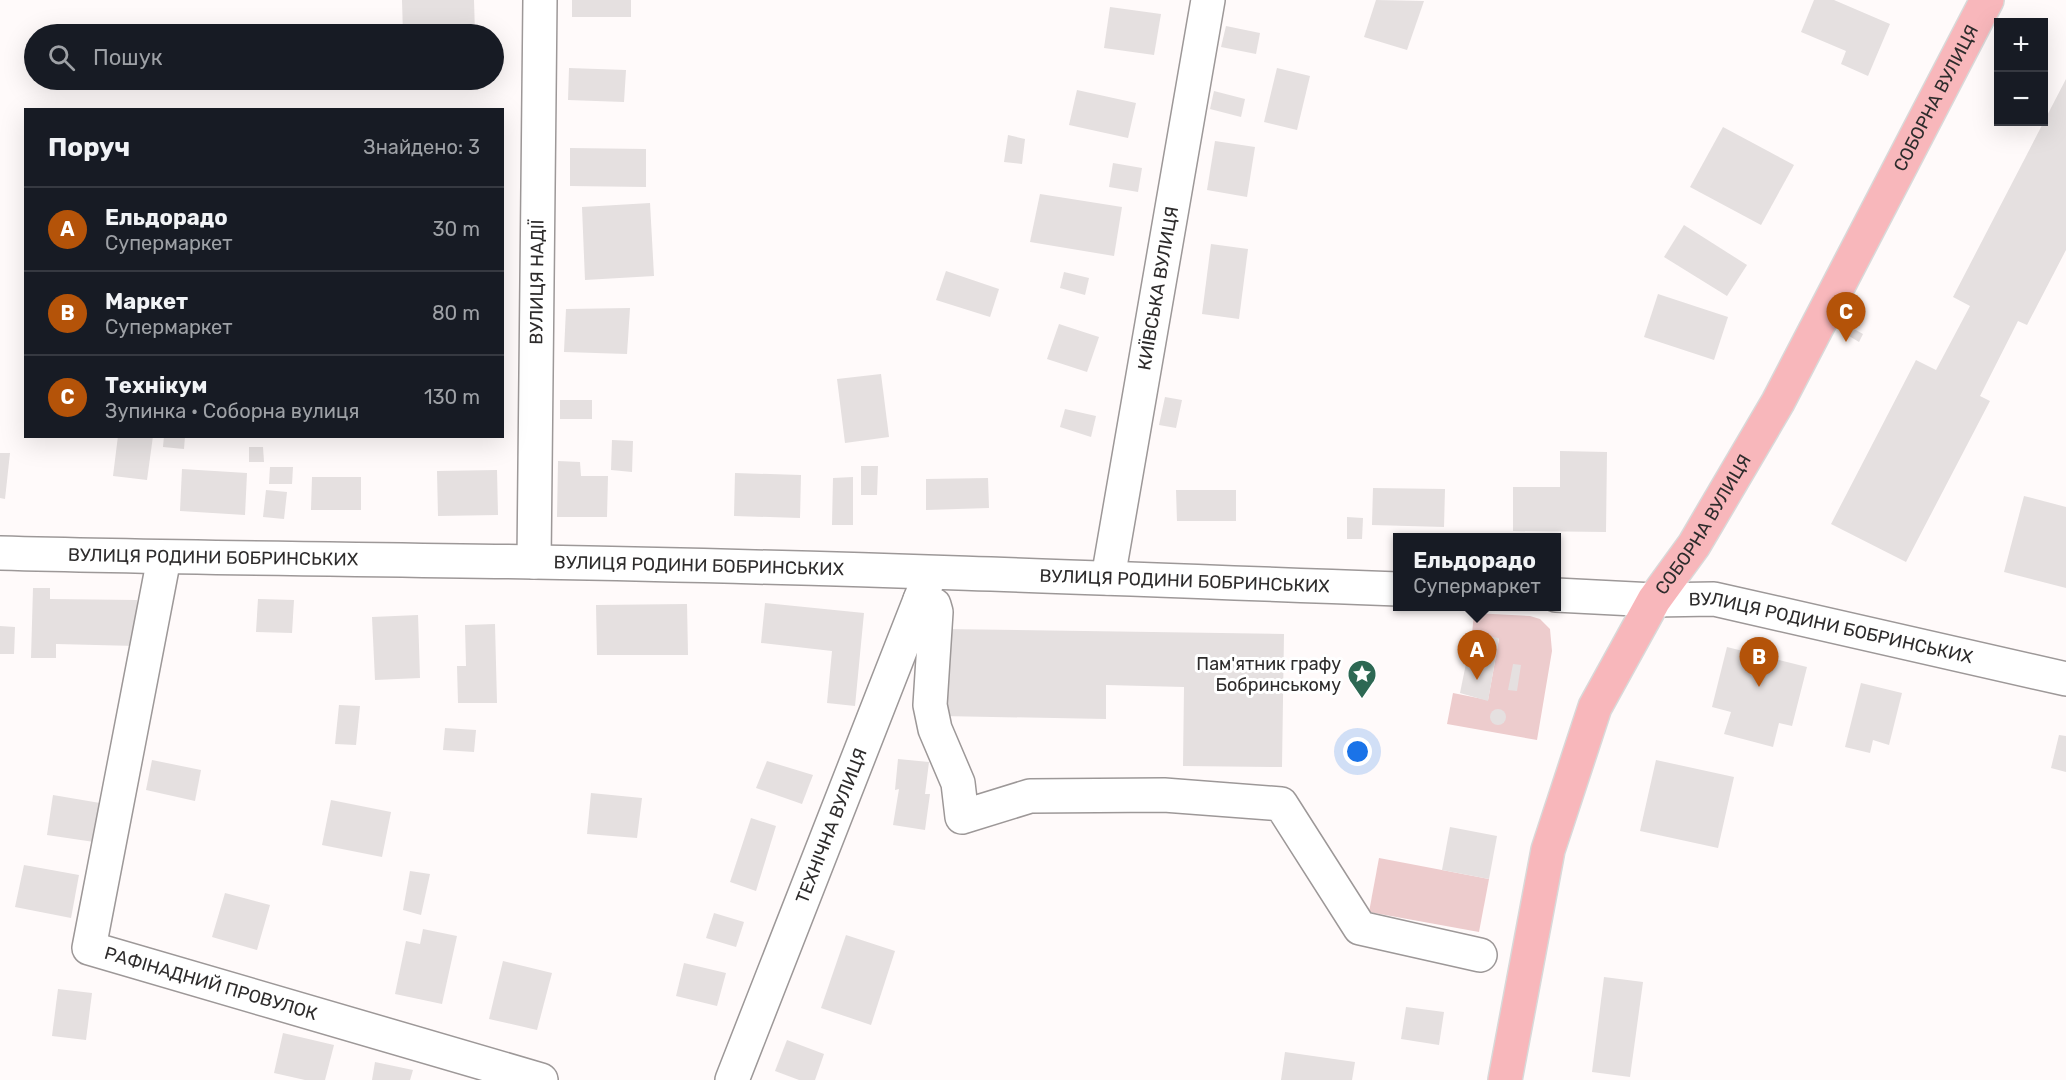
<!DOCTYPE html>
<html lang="uk">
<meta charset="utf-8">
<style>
:root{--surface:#171b24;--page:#20242c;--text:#f1f3f6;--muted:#9ea1a6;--line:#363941;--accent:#b45309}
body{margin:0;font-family:Rubik,sans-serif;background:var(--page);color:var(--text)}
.controls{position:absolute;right:18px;top:18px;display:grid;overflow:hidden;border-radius:0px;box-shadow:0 6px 24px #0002}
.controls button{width:54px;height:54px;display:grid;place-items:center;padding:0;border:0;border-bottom:2px solid var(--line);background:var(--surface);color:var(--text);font:30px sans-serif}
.you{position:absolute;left:1358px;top:752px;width:21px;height:21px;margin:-15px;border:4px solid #fff;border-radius:50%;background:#1a73e8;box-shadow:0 0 0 9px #1a73e833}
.badge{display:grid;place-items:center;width:39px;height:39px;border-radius:50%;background:var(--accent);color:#fff;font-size:20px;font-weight:700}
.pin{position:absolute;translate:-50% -50px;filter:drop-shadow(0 2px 3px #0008)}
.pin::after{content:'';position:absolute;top:32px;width:21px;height:18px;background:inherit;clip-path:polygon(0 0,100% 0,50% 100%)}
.popup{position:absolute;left:1393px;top:533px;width:168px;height:78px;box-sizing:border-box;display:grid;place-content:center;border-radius:0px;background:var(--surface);filter:drop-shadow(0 2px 4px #0005);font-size:20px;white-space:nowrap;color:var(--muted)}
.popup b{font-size:22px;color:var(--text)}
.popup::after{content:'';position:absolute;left:50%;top:100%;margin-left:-12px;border:12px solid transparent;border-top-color:var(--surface)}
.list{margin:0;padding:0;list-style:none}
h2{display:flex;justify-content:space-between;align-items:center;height:78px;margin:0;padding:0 24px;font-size:26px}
h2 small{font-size:20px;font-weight:400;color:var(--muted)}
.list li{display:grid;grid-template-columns:39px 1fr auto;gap:18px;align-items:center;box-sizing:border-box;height:84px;padding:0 24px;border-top:2px solid var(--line)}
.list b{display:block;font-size:22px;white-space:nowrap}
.list p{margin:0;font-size:20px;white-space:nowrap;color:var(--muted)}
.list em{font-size:20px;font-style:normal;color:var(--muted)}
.icon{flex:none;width:33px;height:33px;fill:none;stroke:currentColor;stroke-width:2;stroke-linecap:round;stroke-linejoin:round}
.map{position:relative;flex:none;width:2066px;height:1080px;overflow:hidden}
.search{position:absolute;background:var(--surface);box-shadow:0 6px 24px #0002;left:24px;top:24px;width:480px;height:66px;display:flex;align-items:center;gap:15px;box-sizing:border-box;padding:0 21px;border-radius:33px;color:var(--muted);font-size:22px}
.panel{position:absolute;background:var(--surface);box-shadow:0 6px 24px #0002;left:24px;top:108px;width:480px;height:330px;border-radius:0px}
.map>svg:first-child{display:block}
.green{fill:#edcccd}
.building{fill:#e5e0e0}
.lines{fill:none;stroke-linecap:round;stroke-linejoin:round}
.minor-casing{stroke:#9d9898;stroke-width:36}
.major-casing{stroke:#d9d9d9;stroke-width:36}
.minor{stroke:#fff;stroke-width:33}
.major{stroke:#f8b7bb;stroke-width:33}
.labels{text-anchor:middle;stroke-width:6;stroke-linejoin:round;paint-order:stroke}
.street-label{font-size:18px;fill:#2e2c2c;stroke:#fff}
.poi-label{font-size:18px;fill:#2e2c2c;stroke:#fff;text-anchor:end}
</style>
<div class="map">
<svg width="2066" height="1080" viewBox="0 0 2066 1080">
<rect width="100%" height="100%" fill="#fffafa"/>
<g class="green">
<path d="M1474,613L1530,616L1540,619L1550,629L1552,651L1537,740L1447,724L1453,693L1488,700L1499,639L1472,634Z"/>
<path d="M1379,858L1489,879L1479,932L1369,912Z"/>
</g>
<g class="building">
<path d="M402,0H474L475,34H403Z"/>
<rect x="572" y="0" width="59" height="17"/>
<path d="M1376,0L1424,1L1407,50L1364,37Z"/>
<path d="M1814,0H1834L1890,24L1868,76L1841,64L1846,51L1801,32Z"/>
<path d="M1110,7L1161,14L1154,55L1104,48Z"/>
<path d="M1226,26L1260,33L1256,54L1221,47Z"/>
<path d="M569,68L626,70L624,102L568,100Z"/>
<path d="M1277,68L1310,76L1297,130L1264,122Z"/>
<path d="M2066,79V250L2027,325L2018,321L1980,396L1990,401L1906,562L1831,524L1916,360L1936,370L1970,306L1953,297Z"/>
<path d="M1077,90L1136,103L1128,138L1069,125Z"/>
<path d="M1214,91L1245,99L1241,117L1210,109Z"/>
<path d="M1723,127L1794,165L1761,225L1690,187Z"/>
<path d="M1008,135L1025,139L1022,164L1004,162Z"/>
<path d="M1215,141L1255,147L1247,197L1207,190Z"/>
<path d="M570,148L646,149V187L570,186Z"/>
<path d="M1113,163L1142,168L1138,192L1109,187Z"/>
<path d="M1040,194L1122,207L1114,256L1030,242Z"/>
<path d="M650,203L654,276L585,280L582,207Z"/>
<path d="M1684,225L1747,265L1727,296L1664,257Z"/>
<path d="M1211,244L1248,249L1239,319L1202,314Z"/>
<path d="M946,271L999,289L990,317L936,300Z"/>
<path d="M1064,272L1089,278L1085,295L1060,288Z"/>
<path d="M1658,294L1728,317L1714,360L1644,337Z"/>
<path d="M630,308L627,354L564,352L566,309Z"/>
<path d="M1059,324L1099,337L1087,372L1047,359Z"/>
<path d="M1854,329L1863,334L1859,342L1849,336Z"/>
<path d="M881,374L889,437L845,443L837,379Z"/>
<path d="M1165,397L1182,400L1176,428L1159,425Z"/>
<rect x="560" y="400" width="32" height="19"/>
<path d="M1065,409L1096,416L1091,437L1060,427Z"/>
<path d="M118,436H153L147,480L113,476Z"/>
<path d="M164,436H185L184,449L163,447Z"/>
<path d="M612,440L633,441L632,472L611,470Z"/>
<path d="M249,447H263L264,462H249Z"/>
<path d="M1560,451L1607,452L1606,532L1513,531V487H1560Z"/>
<path d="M0,453H10L5,499L0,498Z"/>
<path d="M558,461L580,462L581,476H608L607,517H557Z"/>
<path d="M861,466H878L877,495H861Z"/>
<path d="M270,467H293L292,484H269Z"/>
<path d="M182,469L247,473L245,515L180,511Z"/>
<path d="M497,470L498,515L438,516L437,471Z"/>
<path d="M735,473L801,475L800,518L734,516Z"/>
<path d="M312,477H361V510H311Z"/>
<path d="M853,477V525H832L833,478Z"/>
<path d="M988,478L989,508L926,510V479Z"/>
<path d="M1373,488L1445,489L1444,527L1372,525Z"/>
<path d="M266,490L287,492L284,519L263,517Z"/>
<path d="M1176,490H1236V521H1177Z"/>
<path d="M2024,496L2066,507V588L2004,572Z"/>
<path d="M1347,517L1363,518L1362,539H1347Z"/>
<path d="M33,588H50V599L137,600L136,646L56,644V658H31Z"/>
<path d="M258,599L294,600L292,633L256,632Z"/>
<path d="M765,603L864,613L855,706L827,703L832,651L761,643Z"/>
<path d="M687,604L688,655H597L596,605Z"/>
<path d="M418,615L420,678L375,680L372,617Z"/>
<path d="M495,624L497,703H458L457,666H466L465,625Z"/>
<path d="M0,626L15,627L14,654H0Z"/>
<path d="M943,629L1284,634L1282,767L1183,766L1184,687L1106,685V719L941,716Z"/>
<path d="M1472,634L1499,638L1488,701L1460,693Z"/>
<path d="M1727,647L1807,667L1792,726L1779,723L1773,747L1724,734L1731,712L1712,707Z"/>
<path d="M1513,664L1521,665L1517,691L1508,690Z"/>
<path d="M1861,683L1902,693L1889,745L1873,740L1870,753L1845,747Z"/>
<path d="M339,705L360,706L356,745L335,744Z"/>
<circle cx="1498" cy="717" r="8"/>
<path d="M445,728L476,730L474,752L443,750Z"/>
<path d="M2059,735L2066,736V772L2051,768Z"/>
<path d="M898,759L929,762L925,794H930L925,830L893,825L899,789L895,790Z"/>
<path d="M152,760L201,770L195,801L146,790Z"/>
<path d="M1656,760L1734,777L1718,848L1640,831Z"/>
<path d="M767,761L813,775L802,804L756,788Z"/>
<path d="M591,793L642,798L637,838L587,834Z"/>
<path d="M53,795L100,803L94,842L47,835Z"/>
<path d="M331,800L391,812L382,857L322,845Z"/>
<path d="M751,818L776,826L756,891L730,882Z"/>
<path d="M1450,827L1497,836L1489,879L1442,870Z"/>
<path d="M24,865L79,875L71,918L15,907Z"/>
<path d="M410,871L430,874L421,915L403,910Z"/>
<path d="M225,893L270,905L257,950L212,937Z"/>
<path d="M714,913L744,922L736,947L706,938Z"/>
<path d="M423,929L457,936L442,1004L395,994L406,941L420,944Z"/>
<path d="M846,935L895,951L871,1025L821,1008Z"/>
<path d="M503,961L552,973L537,1030L489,1019Z"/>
<path d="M684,963L726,973L717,1006L676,996Z"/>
<path d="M1604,977L1643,982L1630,1077L1592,1072Z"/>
<path d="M58,989L92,993L86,1040L52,1036Z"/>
<path d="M1406,1007L1444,1012L1439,1045L1401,1039Z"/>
<path d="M283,1033L334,1045L325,1080H305L274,1073Z"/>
<path d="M787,1040L824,1054L815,1080H799L775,1071Z"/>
<path d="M1285,1052L1355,1062L1352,1080H1281Z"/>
<path d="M375,1062L413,1070L410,1080H372Z"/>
</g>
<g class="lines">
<g class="minor-casing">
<g id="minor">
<path id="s1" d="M0,553C178,558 356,559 534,562C822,567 1110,578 1398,589"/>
<path id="s2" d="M164,558L89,948L541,1080"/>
<path id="s3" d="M534,562L540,0"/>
<path id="s4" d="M1108,578L1208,0"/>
<path id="s5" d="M1556,595L1654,600L1714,599L2066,679"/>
<path d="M920,600L934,605L936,612L930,705L935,729L958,783L962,817L1030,796L1164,795L1281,804L1360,928L1480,955"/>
<path id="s6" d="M732,1080L927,582"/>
</g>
</g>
<g class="major-casing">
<g id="major">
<path id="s7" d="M1505,1080L1548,850L1595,707L1654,600L1694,545L1778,402L1987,0"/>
</g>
</g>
<use href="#minor" class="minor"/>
<use href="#major" class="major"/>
</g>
<defs>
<g id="sight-pin" transform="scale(1.5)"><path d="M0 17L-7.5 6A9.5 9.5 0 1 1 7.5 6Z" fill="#2d6853" stroke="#fff"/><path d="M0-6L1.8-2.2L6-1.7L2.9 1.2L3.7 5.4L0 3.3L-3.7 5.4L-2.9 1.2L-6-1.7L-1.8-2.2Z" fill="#fff"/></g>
</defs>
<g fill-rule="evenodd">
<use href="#sight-pin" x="1362" y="674"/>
</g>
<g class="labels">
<g class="street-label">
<text dy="6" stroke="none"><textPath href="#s7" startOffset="1083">СОБОРНА ВУЛИЦЯ</textPath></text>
<text dy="6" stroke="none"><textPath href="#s3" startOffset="280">ВУЛИЦЯ НАДІЇ</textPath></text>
<text dy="6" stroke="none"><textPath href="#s4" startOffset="294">КИЇВСЬКА ВУЛИЦЯ</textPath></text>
<text dy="6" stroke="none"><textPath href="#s7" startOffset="597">СОБОРНА ВУЛИЦЯ</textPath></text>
<text dy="6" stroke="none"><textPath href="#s1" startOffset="213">ВУЛИЦЯ РОДИНИ БОБРИНСЬКИХ</textPath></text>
<text dy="6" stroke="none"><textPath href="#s1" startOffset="699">ВУЛИЦЯ РОДИНИ БОБРИНСЬКИХ</textPath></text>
<text dy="6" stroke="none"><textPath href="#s1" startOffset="1185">ВУЛИЦЯ РОДИНИ БОБРИНСЬКИХ</textPath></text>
<text dy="6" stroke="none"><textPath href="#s5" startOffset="278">ВУЛИЦЯ РОДИНИ БОБРИНСЬКИХ</textPath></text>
<text dy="6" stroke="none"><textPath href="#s6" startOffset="273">ТЕХНІЧНА ВУЛИЦЯ</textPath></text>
<text dy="6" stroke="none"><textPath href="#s2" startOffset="524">РАФІНАДНИЙ ПРОВУЛОК</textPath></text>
</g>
<g class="poi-label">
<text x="1341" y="670">Пам'ятник графу<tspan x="1341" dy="21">Бобринському</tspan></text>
</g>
</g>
</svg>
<div class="controls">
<button>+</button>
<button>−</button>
</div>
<div class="you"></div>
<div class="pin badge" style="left:1477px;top:680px">A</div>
<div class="popup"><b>Ельдорадо</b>Супермаркет</div>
<div class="pin badge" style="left:1759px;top:687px">B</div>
<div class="pin badge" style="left:1846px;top:342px">C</div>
<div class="search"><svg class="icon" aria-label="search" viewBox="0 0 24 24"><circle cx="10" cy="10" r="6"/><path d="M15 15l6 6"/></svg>Пошук</div>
<section class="panel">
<h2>Поруч<small>Знайдено: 3</small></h2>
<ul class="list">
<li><span class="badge">A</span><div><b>Ельдорадо</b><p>Супермаркет</p></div><em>30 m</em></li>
<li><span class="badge">B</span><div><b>Маркет</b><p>Супермаркет</p></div><em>80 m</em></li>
<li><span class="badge">C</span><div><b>Технікум</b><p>Зупинка · Соборна вулиця</p></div><em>130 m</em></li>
</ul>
</section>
</div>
